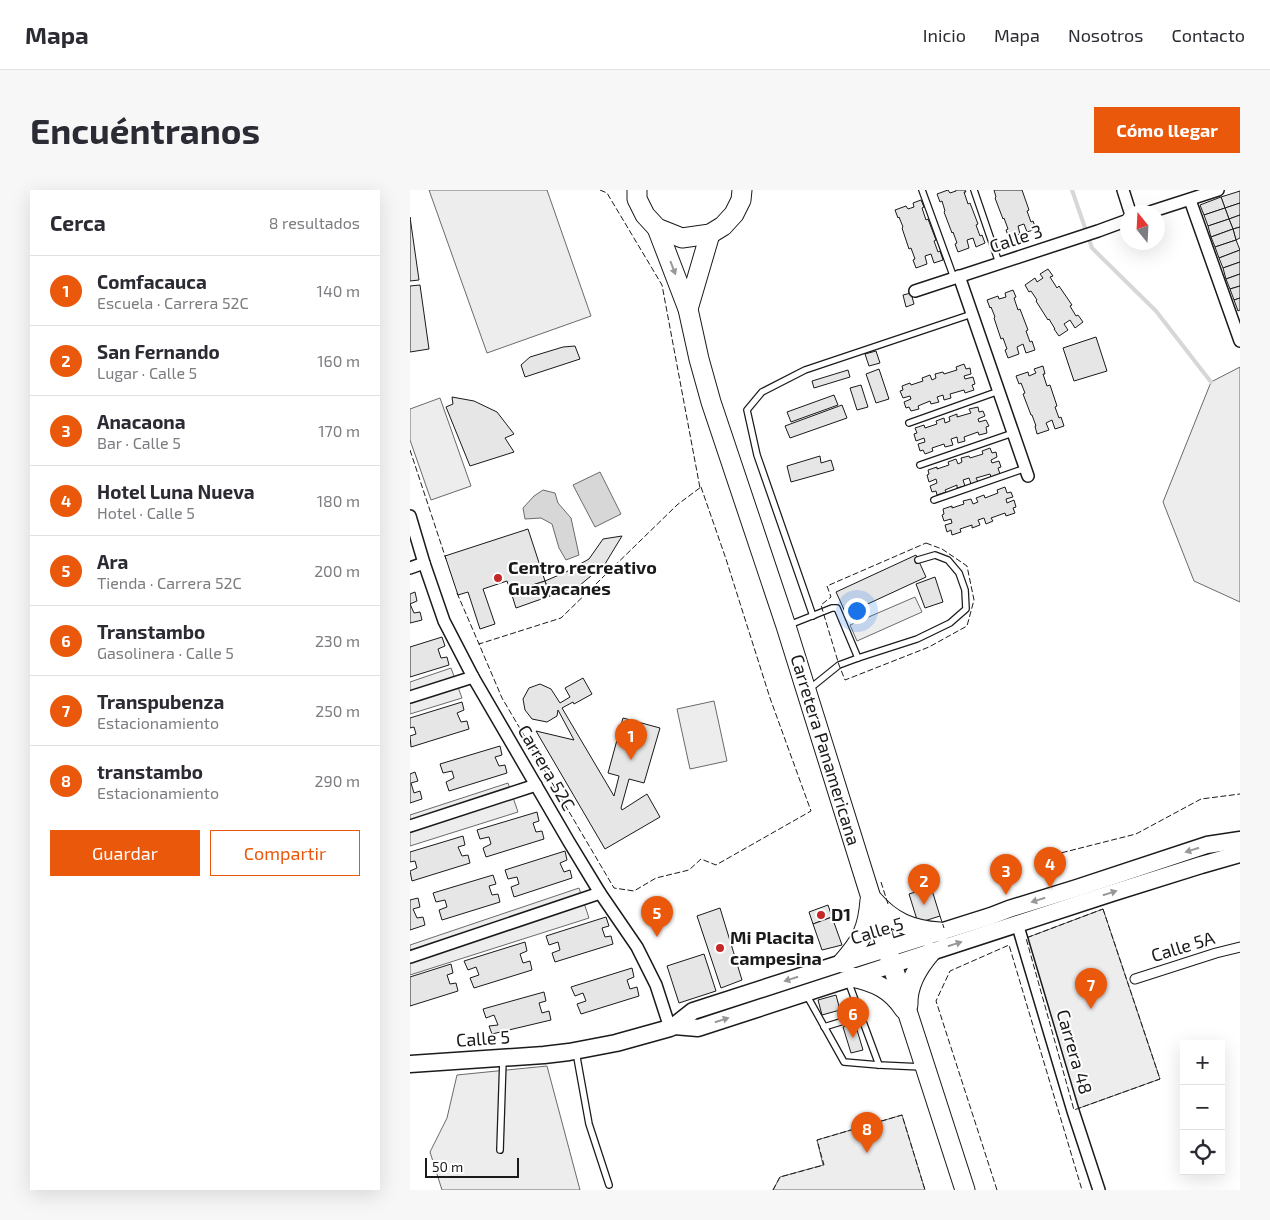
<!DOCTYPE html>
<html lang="es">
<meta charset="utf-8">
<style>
:root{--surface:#fff;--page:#f7f7f7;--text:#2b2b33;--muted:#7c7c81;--line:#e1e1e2;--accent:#ea580c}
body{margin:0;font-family:"Exo 2",sans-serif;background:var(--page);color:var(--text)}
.controls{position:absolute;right:15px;bottom:15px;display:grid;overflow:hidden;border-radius:0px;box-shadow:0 5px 20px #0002}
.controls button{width:45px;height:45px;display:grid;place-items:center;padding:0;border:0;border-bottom:1px solid var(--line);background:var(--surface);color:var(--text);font:25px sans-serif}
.compass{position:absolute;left:710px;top:15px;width:45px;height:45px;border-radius:50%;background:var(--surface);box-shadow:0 5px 20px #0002;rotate:342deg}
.scale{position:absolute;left:15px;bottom:12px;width:94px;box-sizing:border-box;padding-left:5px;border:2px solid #1a1a1a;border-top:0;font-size:14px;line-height:18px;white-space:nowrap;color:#1a1a1a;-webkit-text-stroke:4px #fff;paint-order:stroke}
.you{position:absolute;left:446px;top:420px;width:18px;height:18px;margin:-12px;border:4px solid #fff;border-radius:50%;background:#1a73e8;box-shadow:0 0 0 8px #1a73e833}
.badge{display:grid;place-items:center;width:32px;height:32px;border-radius:50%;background:var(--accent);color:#fff;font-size:16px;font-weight:700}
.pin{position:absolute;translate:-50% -41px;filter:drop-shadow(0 1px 2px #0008)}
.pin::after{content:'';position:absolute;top:26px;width:18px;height:15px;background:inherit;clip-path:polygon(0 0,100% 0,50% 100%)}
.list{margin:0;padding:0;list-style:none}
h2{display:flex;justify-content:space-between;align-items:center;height:65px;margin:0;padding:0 20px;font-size:21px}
h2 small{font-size:16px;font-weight:400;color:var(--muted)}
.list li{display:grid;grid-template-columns:32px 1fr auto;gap:15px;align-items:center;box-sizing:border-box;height:70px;padding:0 20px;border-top:1px solid var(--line)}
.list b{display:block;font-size:19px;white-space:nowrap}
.list p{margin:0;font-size:16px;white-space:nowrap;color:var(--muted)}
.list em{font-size:16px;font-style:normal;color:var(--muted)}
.actions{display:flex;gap:10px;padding:15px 20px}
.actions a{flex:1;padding:11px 0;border:1px solid var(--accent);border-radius:0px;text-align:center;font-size:18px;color:var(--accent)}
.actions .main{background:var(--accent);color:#fff}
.icon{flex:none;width:28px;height:28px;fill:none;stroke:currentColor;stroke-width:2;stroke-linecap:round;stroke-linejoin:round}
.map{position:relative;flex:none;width:830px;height:1000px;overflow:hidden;border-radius:0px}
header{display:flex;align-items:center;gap:30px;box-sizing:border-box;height:70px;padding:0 25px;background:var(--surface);border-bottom:1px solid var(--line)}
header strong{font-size:24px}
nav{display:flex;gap:28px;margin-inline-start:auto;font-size:18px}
.intro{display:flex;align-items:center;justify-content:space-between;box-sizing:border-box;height:120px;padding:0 30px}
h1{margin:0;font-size:35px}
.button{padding:12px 22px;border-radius:0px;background:var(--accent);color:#fff;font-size:18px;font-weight:700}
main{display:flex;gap:30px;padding:0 30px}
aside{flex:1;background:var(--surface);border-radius:0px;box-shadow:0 5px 20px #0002}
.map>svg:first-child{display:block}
.built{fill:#ededed;stroke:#6a6a6a}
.water{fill:#d7d7d7;stroke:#6a6a6a}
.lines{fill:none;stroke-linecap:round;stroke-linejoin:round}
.stream{stroke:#d7d7d7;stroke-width:4}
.building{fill:#e6e6e6;stroke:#1a1a1a}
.service-casing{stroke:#1a1a1a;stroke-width:8}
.pedestrian-casing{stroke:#1a1a1a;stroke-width:11}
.minor-casing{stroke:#1a1a1a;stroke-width:14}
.secondary-casing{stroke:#1a1a1a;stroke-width:19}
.trunk-casing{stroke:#1a1a1a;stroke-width:21}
.service{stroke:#fff;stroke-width:5.5}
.pedestrian{stroke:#fff;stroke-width:9}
.minor{stroke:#fff;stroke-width:11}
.secondary{stroke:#fff;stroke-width:16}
.trunk{stroke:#fff;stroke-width:19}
.fence{stroke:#1a1a1a;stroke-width:1;stroke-dasharray:6 2.5;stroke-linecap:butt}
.oneway{fill:#989898}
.poi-dot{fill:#c62828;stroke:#fff;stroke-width:2}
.labels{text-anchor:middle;stroke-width:4;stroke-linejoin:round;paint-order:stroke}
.street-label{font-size:18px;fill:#1a1a1a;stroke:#fff}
.poi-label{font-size:18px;font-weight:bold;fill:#1a1a1a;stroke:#fff;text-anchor:start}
</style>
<header>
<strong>Mapa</strong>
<nav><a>Inicio</a><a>Mapa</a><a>Nosotros</a><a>Contacto</a></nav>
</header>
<div class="intro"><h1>Encuéntranos</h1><a class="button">Cómo llegar</a></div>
<main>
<aside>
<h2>Cerca<small>8 resultados</small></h2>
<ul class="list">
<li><span class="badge">1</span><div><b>Comfacauca</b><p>Escuela · Carrera 52C</p></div><em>140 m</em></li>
<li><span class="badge">2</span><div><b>San Fernando</b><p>Lugar · Calle 5</p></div><em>160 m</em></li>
<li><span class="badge">3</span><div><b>Anacaona</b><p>Bar · Calle 5</p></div><em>170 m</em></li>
<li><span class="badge">4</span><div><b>Hotel Luna Nueva</b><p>Hotel · Calle 5</p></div><em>180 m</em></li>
<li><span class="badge">5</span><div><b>Ara</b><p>Tienda · Carrera 52C</p></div><em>200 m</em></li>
<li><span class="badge">6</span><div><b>Transtambo</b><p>Gasolinera · Calle 5</p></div><em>230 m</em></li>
<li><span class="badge">7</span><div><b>Transpubenza</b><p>Estacionamiento</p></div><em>250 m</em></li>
<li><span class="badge">8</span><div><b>transtambo</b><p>Estacionamiento</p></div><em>290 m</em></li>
</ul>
<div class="actions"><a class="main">Guardar</a><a>Compartir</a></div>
</aside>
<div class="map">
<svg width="830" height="1000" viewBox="0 0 830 1000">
<rect width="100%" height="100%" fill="#fff"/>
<g class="built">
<path d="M19,0H137L181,126L77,163Z"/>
<path d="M830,177V412L784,391L753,312L801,192Z"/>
<path d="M30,208L61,296L21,310L0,250V219Z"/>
<path d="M505,407L512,422L447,451L440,435Z"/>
<path d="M41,478L52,508L0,524V492Z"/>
<path d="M304,511L317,571L280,579L267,519Z"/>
<path d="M98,593L108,622L0,656V625Z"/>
<path d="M169,698L179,728L0,785V755Z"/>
<path d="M693,719L750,889L664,920L616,748Z"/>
<path d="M137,876L170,1000H32L20,962L37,928L47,885Z"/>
<path d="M492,925L515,1000H363L370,987L413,975L407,950Z"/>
</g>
<g class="water">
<path d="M190,282L211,324L185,337L163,295Z"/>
<path d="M133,300L145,303L148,313L161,328L169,365L156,370L149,358L142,334L131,328L115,329L113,318L124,306Z"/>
</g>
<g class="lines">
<path class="stream" d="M662,0L682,58L746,121L801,192"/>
</g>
<g class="building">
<path d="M538,0L540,3L546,1V0H555L556,2H554L558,14L560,13L568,34L566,35L570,46L572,45L575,53L566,57L563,48L557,50L559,58L548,62L545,54L547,53L543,42L542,43L534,22L535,21L532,11L530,12L527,4Z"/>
<path d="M584,0H612L619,20L617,21L621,32L623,31L626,39L617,42L614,34L608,36L610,44L599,48L596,40L598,39L594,28L593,29L585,8L586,7Z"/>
<path d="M830,1V13L815,18L811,7Z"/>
<path d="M811,7L815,18L794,25L790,15Z"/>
<path d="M511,10L514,17L512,18L516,30L518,29L526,50L524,51L528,62L530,61L533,70L524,73L521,64L515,66L517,74L506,78L503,70L505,69L501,58L499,59L492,38L493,37L489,27L488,28L485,20L496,16L498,19L504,17L503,13Z"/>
<path d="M830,13V25L819,29L815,18Z"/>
<path d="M815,18L819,29L798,36L794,25Z"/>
<path d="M830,25V37L823,39L819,29Z"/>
<path d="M0,27L9,90L0,91Z"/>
<path d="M819,29L823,39L801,47L798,36Z"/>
<path d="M830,37V48L826,50L823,39Z"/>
<path d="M823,39L826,50L805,57L801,47Z"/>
<path d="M826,50L830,60L809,68L805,57Z"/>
<path d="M830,60V72L813,78L809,68Z"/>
<path d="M830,72V84L816,89L813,78Z"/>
<path d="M638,79L643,86L640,87L647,98L649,96L662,115L660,116L666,126L668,125L673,132L665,138L660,130L654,134L658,140L649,146L644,139H645L639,129L638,130L626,111L627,110L621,101L619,102L615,95L625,88L627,92L633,88L630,84Z"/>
<path d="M830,84V96L820,99L816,89Z"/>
<path d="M10,95L19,159L0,162V96Z"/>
<path d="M830,96V108L824,110L820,99Z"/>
<path d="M603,100L606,107L604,108L608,120L610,119L618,140L616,141L620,152L622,151L625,160L616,163L613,154L607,157L609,164L598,168L595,160L597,159L593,148L591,149L584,128L585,127L581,117L580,118L577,110L588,106L589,109L596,107L595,103Z"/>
<path d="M501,103L504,114L496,117L493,105Z"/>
<path d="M830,108V120L828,121L824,110Z"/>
<path d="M686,147L697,181L664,191L653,158Z"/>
<path d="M165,156L170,169L115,187L111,175L120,167L153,157Z"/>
<path d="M466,161L470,173L459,176L455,164Z"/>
<path d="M554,174L556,179L560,178L561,184L554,186L555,189L563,187L565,194L562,195L564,200L555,203L554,200L540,204L541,208L534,210L533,205L527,207L529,212L521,214L520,211L508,216L509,219L501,221L499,217L496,218L494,212L501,209L500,206L493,208L490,201L493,200L492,196L500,193L501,195L513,191L512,188L520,185L522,190L526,188L525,184L533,182L534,184L547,180L546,177Z"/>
<path d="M633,176L635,184H633L637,196L640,195L647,216L645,217L649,228L651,227L654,236L645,239L642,230L636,233L639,240L627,244L625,236H626L622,225H621L613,204L615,203L611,193L609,194L606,186L618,182L619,186L626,183L624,179Z"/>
<path d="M469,179L479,209L466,213L456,184Z"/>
<path d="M438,180L440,187L404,198L402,191Z"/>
<path d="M451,195L458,217L447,220L440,198Z"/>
<path d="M424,205L428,215L381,232L377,222Z"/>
<path d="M42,207L64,211L87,222L104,244L95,248L104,262L60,276L36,217L43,214Z"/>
<path d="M432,215L437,228L380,248L375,236Z"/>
<path d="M568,217L569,222L573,221L575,226L568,229L569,232L576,230L579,236L576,237L577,243L569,245L568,242L554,247L555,251L548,253L547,247L541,249L543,255L535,257L534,254L522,258L523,261L515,264L513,260L510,261L508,254L515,252L514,248L506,251L504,244L507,243L505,238L514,235L515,238L527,234L526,231L534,228L535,233L540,231L539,227L547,224V227L561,223L559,219Z"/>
<path d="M580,258L582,263L586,262L587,267L581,270L582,273L589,271L591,277L588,278L590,284L581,287L580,284L566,288L568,292L561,294L559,288L553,290L555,296L547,298V295L535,300L536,302L527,305L526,301L522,302L520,296L527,293L526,289L519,292L517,285L519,284L518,280L527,277V279L539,275L538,272L546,269L548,274L552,272L551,268L559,266L560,268L573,264L572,261Z"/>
<path d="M410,266L411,273L421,270L424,280L381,292L377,276Z"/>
<path d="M595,297L597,303L601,302L603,307L596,309L597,313L604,310L606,317L603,318L605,323L596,326L595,323L581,328L583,331L576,334L574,328L568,330L570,335L562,338V335L550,339L551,342L542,345L541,340L537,342L535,335L542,333L541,329L534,331L532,325L534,324L533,319L542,316V318L554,314L553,311L561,309L563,314L568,312L566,308L574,305L575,308L588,303L587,300Z"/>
<path d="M118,339L135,391L101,402L97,391L73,399L85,434L70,439L58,402L48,405L35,366Z"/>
<path d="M212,346L195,374L169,396L140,406L135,391L156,382L179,369L193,349Z"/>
<path d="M506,365L516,387L436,424L426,402Z"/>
<path d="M525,387L533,412L515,418L506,394Z"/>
<path d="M135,391L140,406L106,418L101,402Z"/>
<path d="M5,402L7,411L0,414L4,423L10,422L12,430L0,433V404Z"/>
<path d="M32,447L35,456L28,459L31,468L37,467L39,475L0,487V457Z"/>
<path d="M173,488L182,504L164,514L163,512L152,518L204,606L209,586L198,583L213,528L250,538L234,593L219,589L211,618L212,620L237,604L250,627L195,659L126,541L164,550L148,520L147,526L137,532L122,529L115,520L113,509L119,498L130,494L141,499L150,513L160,507L155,498Z"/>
<path d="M52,512L54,520L47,523L51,532L57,531L59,539L1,557L0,546L6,544L4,537L0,538V528Z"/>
<path d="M90,556L92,565L85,567L89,576L95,575L97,583L39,601L36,592L44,588L42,581L33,583L30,574Z"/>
<path d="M5,582L8,591L1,593L4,603L10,601L12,609L0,613V584Z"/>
<path d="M127,622L129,631L123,633L126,642L132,641L134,649L76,667L73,658L81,654L79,647L70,649L67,640Z"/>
<path d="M53,646L55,655L48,657L52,666L58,665L60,673L2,691L0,681L7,678L5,671L0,672V662Z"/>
<path d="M155,661L157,670L150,673L154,682L160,680L162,688L104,707L101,697L109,694L107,687L98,689L95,680Z"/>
<path d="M83,685L86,694L79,696L82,705L88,704L90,712L32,730L29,720L37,717L35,710L26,712L23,703Z"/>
<path d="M521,697L530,726L508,733L499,704Z"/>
<path d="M8,708L10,717L3,719L7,728L13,727L15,735L0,740V710Z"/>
<path d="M418,715L422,727L403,734L399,722Z"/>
<path d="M310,718L332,790L311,798L287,726Z"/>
<path d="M196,727L199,736L192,738L195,747L201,746L203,754L145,772L142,763L150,760L148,752L139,755L136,746Z"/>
<path d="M422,727L432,755L412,760L403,734Z"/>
<path d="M115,752L117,761L110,764L113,773L120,771L122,780L64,798L60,788L69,785L66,777L58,780L54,771Z"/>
<path d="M294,764L306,801L269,813L257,776Z"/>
<path d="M41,774L43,783L37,785L40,794L46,793L48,801L0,816V787Z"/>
<path d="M222,778L224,787L217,790L220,799L227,797L229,806L171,824L167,814L176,811L173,803L165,806L161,797Z"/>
<path d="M134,802L136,811L129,813L132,823L139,821L141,830L82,844L79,836L88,835L84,825L76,828L73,819Z"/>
<path d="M426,805L430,820L412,825L408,810Z"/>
<path d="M445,833L453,860L441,863L433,837Z"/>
</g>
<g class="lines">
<g class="service-casing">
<g id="service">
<path d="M512,0L544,88"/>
<path d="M564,0L589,73"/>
<path d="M499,233L589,201"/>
<path d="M510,275L603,243"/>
<path d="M524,310L616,278"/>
<path d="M403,426L347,265L337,220L352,202L395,180L562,124"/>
<path d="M379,435L422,418H427L448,468"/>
<path d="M398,500L429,475L448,468L507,449L540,433L556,419L555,400L549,383L538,370L525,365L508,370"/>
<path d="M438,791L469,875"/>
<path d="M396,804L434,872L469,875L512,877"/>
<path d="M414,837L450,826"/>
<path d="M166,862L179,934L199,995"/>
<path d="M90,960L93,869"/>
</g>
</g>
<g class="pedestrian-casing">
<path id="pedestrian" d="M725,789L806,763L830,757"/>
</g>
<g class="minor-casing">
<g id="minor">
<path d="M713,0L720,22"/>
<path d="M780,10L830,151"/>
<path d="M740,22L808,0"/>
<path d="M549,86L618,286"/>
<path d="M505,101L688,41L718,30"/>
<path d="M0,326L14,373L34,431L63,487L159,652L190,703L227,757L246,795L260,838"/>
<path d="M0,378L14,373"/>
<path d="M0,507L63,487"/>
<path d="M0,636L126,595"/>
<path d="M607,733L663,921L689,1000"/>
<path d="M0,767L190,703"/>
</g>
</g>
<g class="secondary-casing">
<g id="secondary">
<path d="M264,836L288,838L702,703L791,675L830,664"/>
<path d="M0,874L134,865L159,862L206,853L260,838L264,836L283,821L432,773L581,726L599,719L667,698L797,655L830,650"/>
</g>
</g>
<g class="trunk-casing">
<g id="trunk">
<path d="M227,0V9L235,25L247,38L272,48L300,44L313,36L324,24L331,10L332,0"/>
<path d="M247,38L278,119L289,169L301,212L376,436L477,759L555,1000"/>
<path d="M278,119L300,44"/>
<path d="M463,710C482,732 501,740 530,742"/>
<path d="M432,773C451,752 458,739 460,710"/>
<path d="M442,787C465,792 481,799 494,819"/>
<path d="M498,815C497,794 508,777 521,762"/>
</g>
</g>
<use href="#service" class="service"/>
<use href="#pedestrian" class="pedestrian"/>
<use href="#minor" class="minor"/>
<use href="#secondary" class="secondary"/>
<use href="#trunk" class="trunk"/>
<g class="fence">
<path d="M190,0L197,3L252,95L290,298"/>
<path d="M0,260L36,369"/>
<path d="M291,297L316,369L360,508L401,621L306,675L291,669L279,680L246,688L224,701L204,698L92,508L69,454L151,428L267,315Z"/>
<path d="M516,353L532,359L557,376L564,410L557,436L519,457L435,490L429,475L411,415L421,407L417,396Z"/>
<path d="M47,403L69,454L71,453"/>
<path d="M627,669L726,644L791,609L830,604"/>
<path d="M471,692L478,714"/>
<path d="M693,719L750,889L664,920L616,748Z"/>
<path d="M530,726L534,738"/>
<path d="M363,1000L370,987L414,975L407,950L492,925L515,1000"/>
<path d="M587,1000L526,811L540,781L599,755L672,1000"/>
</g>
</g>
<defs><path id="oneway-solid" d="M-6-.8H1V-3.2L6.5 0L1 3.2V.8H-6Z" transform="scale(1.25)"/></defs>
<g class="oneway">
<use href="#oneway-solid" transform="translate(263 78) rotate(69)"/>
<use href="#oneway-solid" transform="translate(782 660) rotate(162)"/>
<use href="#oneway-solid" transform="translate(700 703) rotate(-18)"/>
<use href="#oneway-solid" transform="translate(628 710) rotate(163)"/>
<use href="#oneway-solid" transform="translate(545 754) rotate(-18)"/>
<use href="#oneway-solid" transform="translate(381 789) rotate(162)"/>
<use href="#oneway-solid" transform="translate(312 830) rotate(-18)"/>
</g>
<g class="poi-dot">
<circle cx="88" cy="388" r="5"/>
<circle cx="411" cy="725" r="5"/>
<circle cx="310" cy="758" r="5"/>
</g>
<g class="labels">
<g class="street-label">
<text transform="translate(606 49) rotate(-18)" y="6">Calle 3</text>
<text transform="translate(415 560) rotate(73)" y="6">Carretera Panamericana</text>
<text transform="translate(136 578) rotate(60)" y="6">Carrera 52C</text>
<text transform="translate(467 741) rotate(-17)" y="6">Calle 5</text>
<text transform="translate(773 757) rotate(-17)" y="6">Calle 5A</text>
<text transform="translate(73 849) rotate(-4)" y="6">Calle 5</text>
<text transform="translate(664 862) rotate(74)" y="6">Carrera 48</text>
</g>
<g class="poi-label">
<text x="98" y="384">Centro recreativo<tspan x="98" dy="21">Guayacanes</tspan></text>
<text x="421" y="731">D1</text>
<text x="320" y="754">Mi Placita<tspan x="320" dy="21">campesina</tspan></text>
</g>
</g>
</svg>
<div class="controls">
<button>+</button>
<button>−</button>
<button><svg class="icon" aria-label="locate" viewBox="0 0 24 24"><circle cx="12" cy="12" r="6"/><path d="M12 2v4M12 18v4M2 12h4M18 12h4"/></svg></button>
</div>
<svg class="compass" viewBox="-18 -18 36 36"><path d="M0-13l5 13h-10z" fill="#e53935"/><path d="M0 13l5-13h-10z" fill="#7c7c81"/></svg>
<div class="scale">50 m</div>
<div class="you"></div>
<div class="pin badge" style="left:221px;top:570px">1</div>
<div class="pin badge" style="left:514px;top:715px">2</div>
<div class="pin badge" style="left:596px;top:705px">3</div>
<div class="pin badge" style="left:640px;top:698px">4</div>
<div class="pin badge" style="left:247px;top:747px">5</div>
<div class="pin badge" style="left:443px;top:848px">6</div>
<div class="pin badge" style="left:681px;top:819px">7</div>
<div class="pin badge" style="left:457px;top:963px">8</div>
</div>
</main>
